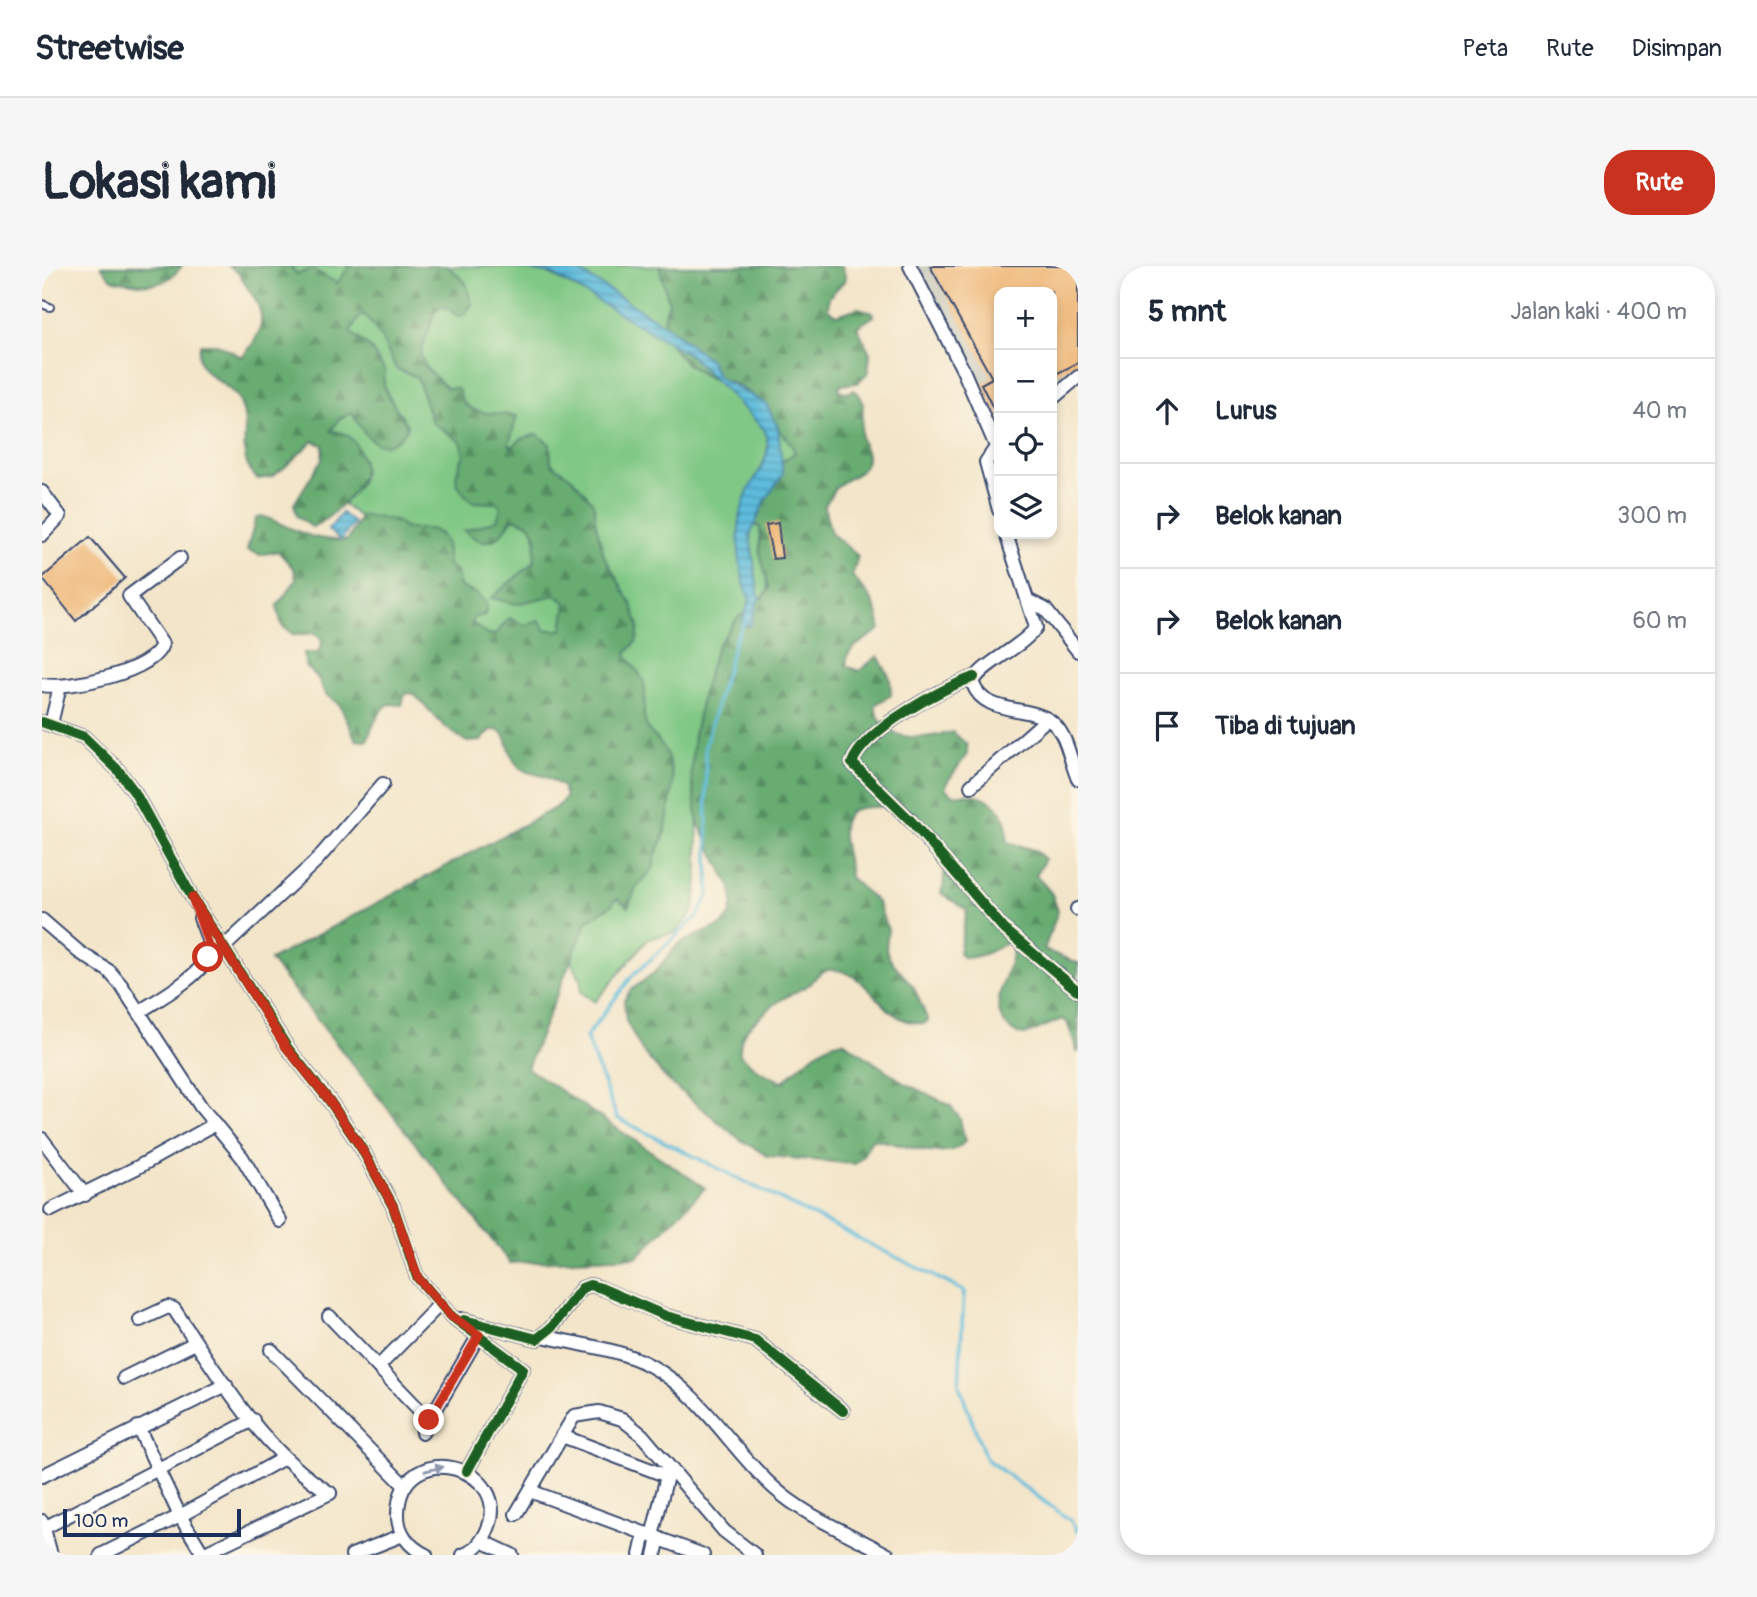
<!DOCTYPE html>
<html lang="id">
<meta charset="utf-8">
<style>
:root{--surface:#fff;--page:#f6f6f7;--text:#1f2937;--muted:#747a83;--line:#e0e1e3;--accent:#c8321e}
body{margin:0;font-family:Pangolin,sans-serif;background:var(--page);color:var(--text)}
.controls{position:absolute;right:21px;top:21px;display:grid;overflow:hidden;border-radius:14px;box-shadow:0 4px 10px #0003}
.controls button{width:63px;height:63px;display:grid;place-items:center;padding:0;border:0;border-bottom:2px solid var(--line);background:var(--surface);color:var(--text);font:35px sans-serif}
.scale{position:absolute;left:21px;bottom:18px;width:178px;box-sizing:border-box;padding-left:7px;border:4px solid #1b2f5e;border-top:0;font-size:19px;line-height:24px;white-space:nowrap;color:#1b2f5e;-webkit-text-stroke:5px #fcf5e5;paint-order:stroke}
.stop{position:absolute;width:21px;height:21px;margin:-16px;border:5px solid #c8321e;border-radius:50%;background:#fff}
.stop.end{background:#c8321e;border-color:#fff;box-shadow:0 2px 7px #0008}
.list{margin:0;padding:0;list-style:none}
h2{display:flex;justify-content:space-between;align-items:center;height:91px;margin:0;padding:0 28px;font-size:30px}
h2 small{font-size:23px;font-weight:400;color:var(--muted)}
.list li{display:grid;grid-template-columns:46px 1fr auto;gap:21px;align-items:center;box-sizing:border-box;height:105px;padding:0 28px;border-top:2px solid var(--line)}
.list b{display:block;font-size:26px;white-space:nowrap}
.list em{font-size:23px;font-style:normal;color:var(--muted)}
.icon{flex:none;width:38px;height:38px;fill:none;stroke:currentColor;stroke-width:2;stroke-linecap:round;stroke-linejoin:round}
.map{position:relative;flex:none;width:1036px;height:1289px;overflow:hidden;border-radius:28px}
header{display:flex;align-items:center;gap:42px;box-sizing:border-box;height:98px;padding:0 35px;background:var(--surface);border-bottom:2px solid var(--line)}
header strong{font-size:33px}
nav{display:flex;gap:38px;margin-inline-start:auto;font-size:24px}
.intro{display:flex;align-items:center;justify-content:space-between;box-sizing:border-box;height:168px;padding:0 42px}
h1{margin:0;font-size:49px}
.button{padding:18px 32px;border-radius:28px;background:var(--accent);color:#fff;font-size:24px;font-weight:700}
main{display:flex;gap:42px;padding:0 42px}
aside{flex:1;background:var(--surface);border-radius:28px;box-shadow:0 4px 10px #0003}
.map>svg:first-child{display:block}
.industrial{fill:#c3c6b9}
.grass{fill:#80c885;stroke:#4e7c72;stroke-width:2}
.forest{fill:url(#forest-firs);stroke:#426e68;stroke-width:2}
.water{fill:url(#water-rules);stroke:#3c769d;stroke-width:2}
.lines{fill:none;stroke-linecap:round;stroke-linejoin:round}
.stream{stroke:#5dbcdc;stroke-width:3.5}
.building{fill:#eeb574}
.lane-casing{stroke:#3b4a6e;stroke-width:10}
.street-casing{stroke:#3b4a6e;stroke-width:16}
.lane{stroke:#fff;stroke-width:6}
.street{stroke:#fff;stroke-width:12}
.cycleway-casing{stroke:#fcf5e5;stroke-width:15}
.cycleway{stroke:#1b5e20;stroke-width:10}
.oneway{fill:#8d97ae}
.route{stroke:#c8321e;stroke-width:9}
</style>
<header>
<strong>Streetwise</strong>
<nav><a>Peta</a><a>Rute</a><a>Disimpan</a></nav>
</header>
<div class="intro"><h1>Lokasi kami</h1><a class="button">Rute</a></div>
<main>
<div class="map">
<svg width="1036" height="1289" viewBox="0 0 1036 1289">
<defs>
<pattern id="forest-firs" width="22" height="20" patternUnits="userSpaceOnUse" patternTransform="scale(1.75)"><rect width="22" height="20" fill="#68ac72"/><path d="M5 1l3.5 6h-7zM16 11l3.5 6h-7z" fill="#558c61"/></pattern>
<pattern id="water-rules" width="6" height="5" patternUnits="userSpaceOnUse" patternTransform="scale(1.75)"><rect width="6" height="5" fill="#5dbcdc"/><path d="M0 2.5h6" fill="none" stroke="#4c99b6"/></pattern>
</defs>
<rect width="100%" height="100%" fill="#fcf5e5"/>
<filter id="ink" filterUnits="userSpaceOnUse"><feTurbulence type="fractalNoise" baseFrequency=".0143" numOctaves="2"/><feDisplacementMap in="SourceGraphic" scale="14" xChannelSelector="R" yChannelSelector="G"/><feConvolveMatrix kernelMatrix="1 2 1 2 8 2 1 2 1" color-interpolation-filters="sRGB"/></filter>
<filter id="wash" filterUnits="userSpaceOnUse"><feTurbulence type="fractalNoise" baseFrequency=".00686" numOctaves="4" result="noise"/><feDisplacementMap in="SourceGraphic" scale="28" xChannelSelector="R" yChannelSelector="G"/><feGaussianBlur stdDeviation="1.57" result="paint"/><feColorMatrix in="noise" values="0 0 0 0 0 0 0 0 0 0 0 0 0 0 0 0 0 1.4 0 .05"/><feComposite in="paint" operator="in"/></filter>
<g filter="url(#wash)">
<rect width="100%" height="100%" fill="#f3e5c9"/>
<path class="industrial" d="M876,0H1036V107L1010,127V26H957L956,168Z"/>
<g class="grass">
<path d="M223,0H335L266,55Z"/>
<path d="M369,0L494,1L594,54L651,89L691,127L730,153L758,177L750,198L718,252L727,331H710L655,538L656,612L652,645L634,666L606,673L553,736L539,726V713L515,671L617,532L466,187L408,136L375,94Z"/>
<path d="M519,0H627L676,111Z"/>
<path d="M317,32L365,100L507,222L529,328L528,379L438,376L328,259L297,235L292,181L224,50L299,61Z"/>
</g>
<g class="forest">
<path d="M59,0H140C126,18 112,21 91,17C73,13 71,18 59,0Z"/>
<path d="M187,0H248L255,8L270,3L295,17L308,0H406L424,17L430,38L422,49L416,50L401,40L393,45L378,89L384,102L405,122H415C419,127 418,132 421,136C434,151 458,146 475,150L467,178L470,181L479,173L495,168L508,178L509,197L530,212L550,235L553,244V254L562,290L590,339L597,360L595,374L584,388C588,397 595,403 598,409C609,425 597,445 605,461C608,468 615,472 619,478C626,488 633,512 630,524C627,540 626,555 622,571C618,583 611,588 612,601L594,622L586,641L577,633L572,634L570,639L545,655L485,802L663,922L595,991L468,997L228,694L515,541L524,531L521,521C516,518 508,512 502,510C489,507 481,507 473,496C464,484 469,462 449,464L439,475L425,476L403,461L371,427L363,428L360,439L347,438C335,447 330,461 325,475L314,474L298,439L283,428L276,412L264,400L262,387H276L281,375L273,367L252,369L240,360L235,340L254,314L252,303L236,285L218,289L205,284L214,252L220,250C254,263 268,276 306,274L319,249L352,254L365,263H389L398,268L404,277L406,299L415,306L418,321L435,328L445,338L443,349L433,351L430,357L446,369L454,368L467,352L483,359L497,354L504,364H520L524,337L513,329L474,338L449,332L492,296L494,271L488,258L471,252C456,275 447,284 422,265L455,254L459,242L455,237L430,236C411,218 410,212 422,189L419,176L390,156L375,111L354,103L339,71L323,49L318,50L308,66L328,82L343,105C336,125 358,143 366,162C341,195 324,173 310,147L297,153L289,165C301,166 309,169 315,181C318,189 323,198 321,207C318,225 287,254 270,261L255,250L252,238L280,193L281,179L271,175L242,202L229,211L216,213C191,193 211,164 198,136C187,113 146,109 159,78H175L200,91C221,68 227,50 207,24C198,11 202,10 187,0Z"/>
<path d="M617,0H800L804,13L787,31L786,43L795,49L816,42L831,46L832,50L815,61L828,87L826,107L815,117L798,119L797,124L806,127L812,124C828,133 817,157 819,171C820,181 828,186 824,197C820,208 807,211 798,218C791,223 787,233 782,241L789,267L816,290L810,310C825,327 837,339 838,363C825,375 804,379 804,400L817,405L836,390L848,412L849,429L833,439C840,480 882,473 911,466L925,479V488L904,518V523L912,529C944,524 968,541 965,576L992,584L1003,593L994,609L1010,628L1016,645L1002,684L1036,697V787L1025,756L1020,753L983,769C975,769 970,765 964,759C944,735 970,708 971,681L966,676C951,685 939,691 922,692L917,687L925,644L899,627C914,591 872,561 850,537C837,544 823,538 812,544C789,555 808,593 808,611L835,636L846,664L844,683L847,692L872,722L886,755L882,758C875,757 867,756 861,753C835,742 821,701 786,704C775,705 772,716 765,720C751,728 740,731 728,742C711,759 697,761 698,789L717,805L740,816L772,788L789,778L801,775L864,818L908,839L918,853L923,875C906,899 853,875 830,873L820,891L813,898L726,890L699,874L627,816L600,785L584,755L582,735L588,725L613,706L636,678L680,659L688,649L691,636L689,622L656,557L649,508L652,469L663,417L675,380L697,350L703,348L715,332H721L727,322L718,287V261L714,260V239L733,200L753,187C742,158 722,162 716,133C707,128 701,123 693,118C686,113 674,115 666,111C638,98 612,67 627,37Z"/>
</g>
<g class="water">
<path d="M463,0H524L538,6L626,61L668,94L676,111L724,138L736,161L741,208L723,235L708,269L717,332L708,360L700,355L708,334C696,307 692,262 703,233C712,207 733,194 723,164L648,89L510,8Z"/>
<path d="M300,247L312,257L299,274L286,264Z"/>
</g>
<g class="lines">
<path class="stream" d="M703,355L693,374L663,480L667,628L656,650L590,710L544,771L575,852L922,1025L917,1119L944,1193L1029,1255L1036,1266"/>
</g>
<g id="blocks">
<g class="building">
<path d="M888,0H1036V97L1010,110V26H957V154L939,118L950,112Z"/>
<path d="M736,257L740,292L731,293L724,259Z"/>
<path d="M48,271L83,312L34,355L0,312Z"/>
</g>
</g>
</g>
<g filter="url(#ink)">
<use href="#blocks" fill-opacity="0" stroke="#3b4a6e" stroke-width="2"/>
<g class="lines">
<g class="lane-casing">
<path id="lane" d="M0,38L8,41"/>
</g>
<g class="street-casing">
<g id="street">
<path d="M868,0L921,104L954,180"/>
<path d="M1010,133L1036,111"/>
<path d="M957,177L944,196L957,244"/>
<path d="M0,226L18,250L0,269"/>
<path d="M964,268L994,361C982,381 934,400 931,418C943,451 991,438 1012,458C1026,471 1028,496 1036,513"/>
<path d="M989,336L1003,343L1036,385"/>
<path d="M932,411C900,422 822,464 810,497L869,555L962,663L1036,725"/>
<path d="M0,419C26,424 112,406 120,378L87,330L138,292"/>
<path d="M0,456L42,471L76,504L93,527L150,631L245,781L287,834L320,883L351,940L375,1011L409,1050L481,1103L425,1205"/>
<path d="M9,458L18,420"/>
<path d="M929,520L1005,453"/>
<path d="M1035,643H1036"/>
<path d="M0,654L37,686L67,705L79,719L159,841L200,891L238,955"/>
<path d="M182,681L274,595L341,518"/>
<path d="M97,746C115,734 159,710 166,690C170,678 162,663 158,652"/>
<path d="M0,873L43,929"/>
<path d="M9,944L96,901L173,858"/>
<path d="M287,1050L387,1154"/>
<path d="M419,1053L495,1073L510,1061L540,1022L548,1019L559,1022L624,1050L713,1074L801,1145"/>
<path d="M98,1054L126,1041L132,1043C175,1108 220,1185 288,1227"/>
<path d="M501,1070C536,1079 577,1082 609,1100C660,1128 689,1183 731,1221C765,1252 806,1266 846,1289"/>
<path d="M229,1084L363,1220"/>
<path d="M336,1101L397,1039"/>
<path d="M82,1112L153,1077"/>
<path d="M96,1161L138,1250L161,1288"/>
<path d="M380,1167L437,1069"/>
<path d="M520,1170L625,1210"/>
<path d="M0,1210L184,1119"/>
<path d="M488,1225L661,1289"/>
<path d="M474,1248L532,1150L557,1146L580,1153L600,1169L682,1265L713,1289"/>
<path d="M0,1255L9,1289"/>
<path d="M2,1262L211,1154"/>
<path d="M610,1270L627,1202"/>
<path d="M440,1275L470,1289"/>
<path d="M59,1289L138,1250L242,1192"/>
<path d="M159,1289L288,1227"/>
<path d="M310,1289L361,1269"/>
<path d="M384,1289C367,1281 355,1266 356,1247C358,1168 477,1201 444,1267C439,1277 431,1286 421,1289"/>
<path d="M598,1289L603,1267"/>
<path d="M613,1289L617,1272"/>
</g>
</g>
<use href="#lane" class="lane"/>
<use href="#street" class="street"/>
<g class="cycleway-casing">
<g id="cycleway">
<path d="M932,411C900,422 822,464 810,497L869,555L962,663L1036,725"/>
<path d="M0,456L42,471L76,504L93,527L150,631L245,781L287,834L320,883L351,940L375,1011L409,1050L481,1103L425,1205"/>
<path d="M422,1054L495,1073L510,1061L540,1022L548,1019L559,1022L624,1050L713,1074L801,1145"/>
</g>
</g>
<use href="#cycleway" class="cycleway"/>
</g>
<defs><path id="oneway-solid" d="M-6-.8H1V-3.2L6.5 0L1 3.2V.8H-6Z" transform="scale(1.75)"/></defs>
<use class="oneway" href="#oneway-solid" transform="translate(392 1203) rotate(-13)"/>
</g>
<g class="lines" filter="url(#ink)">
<path class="route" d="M166,691L167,680L150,631L244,781L287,834L320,883L351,940L376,1012L409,1050L437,1069L387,1154"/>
</g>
</svg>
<div class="controls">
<button>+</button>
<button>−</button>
<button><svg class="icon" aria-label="locate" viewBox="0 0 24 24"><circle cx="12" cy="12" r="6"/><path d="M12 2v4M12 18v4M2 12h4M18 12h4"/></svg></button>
<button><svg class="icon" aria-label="layers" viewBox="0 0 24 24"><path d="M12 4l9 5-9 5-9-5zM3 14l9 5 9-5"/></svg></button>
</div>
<div class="scale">100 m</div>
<div class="stop" style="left:166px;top:691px"></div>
<div class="stop end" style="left:387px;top:1154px"></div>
</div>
<aside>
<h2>5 mnt<small>Jalan kaki · 400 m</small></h2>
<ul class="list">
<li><svg class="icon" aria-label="ahead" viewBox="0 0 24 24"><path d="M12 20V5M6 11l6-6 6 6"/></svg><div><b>Lurus</b></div><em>40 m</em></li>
<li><svg class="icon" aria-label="right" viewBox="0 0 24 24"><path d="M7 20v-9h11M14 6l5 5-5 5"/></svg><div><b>Belok kanan</b></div><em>300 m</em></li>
<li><svg class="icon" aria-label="right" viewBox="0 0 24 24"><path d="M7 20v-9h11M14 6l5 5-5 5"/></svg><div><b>Belok kanan</b></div><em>60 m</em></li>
<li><svg class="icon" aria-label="arrive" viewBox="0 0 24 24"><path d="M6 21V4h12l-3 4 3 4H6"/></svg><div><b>Tiba di tujuan</b></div></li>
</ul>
</aside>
</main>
